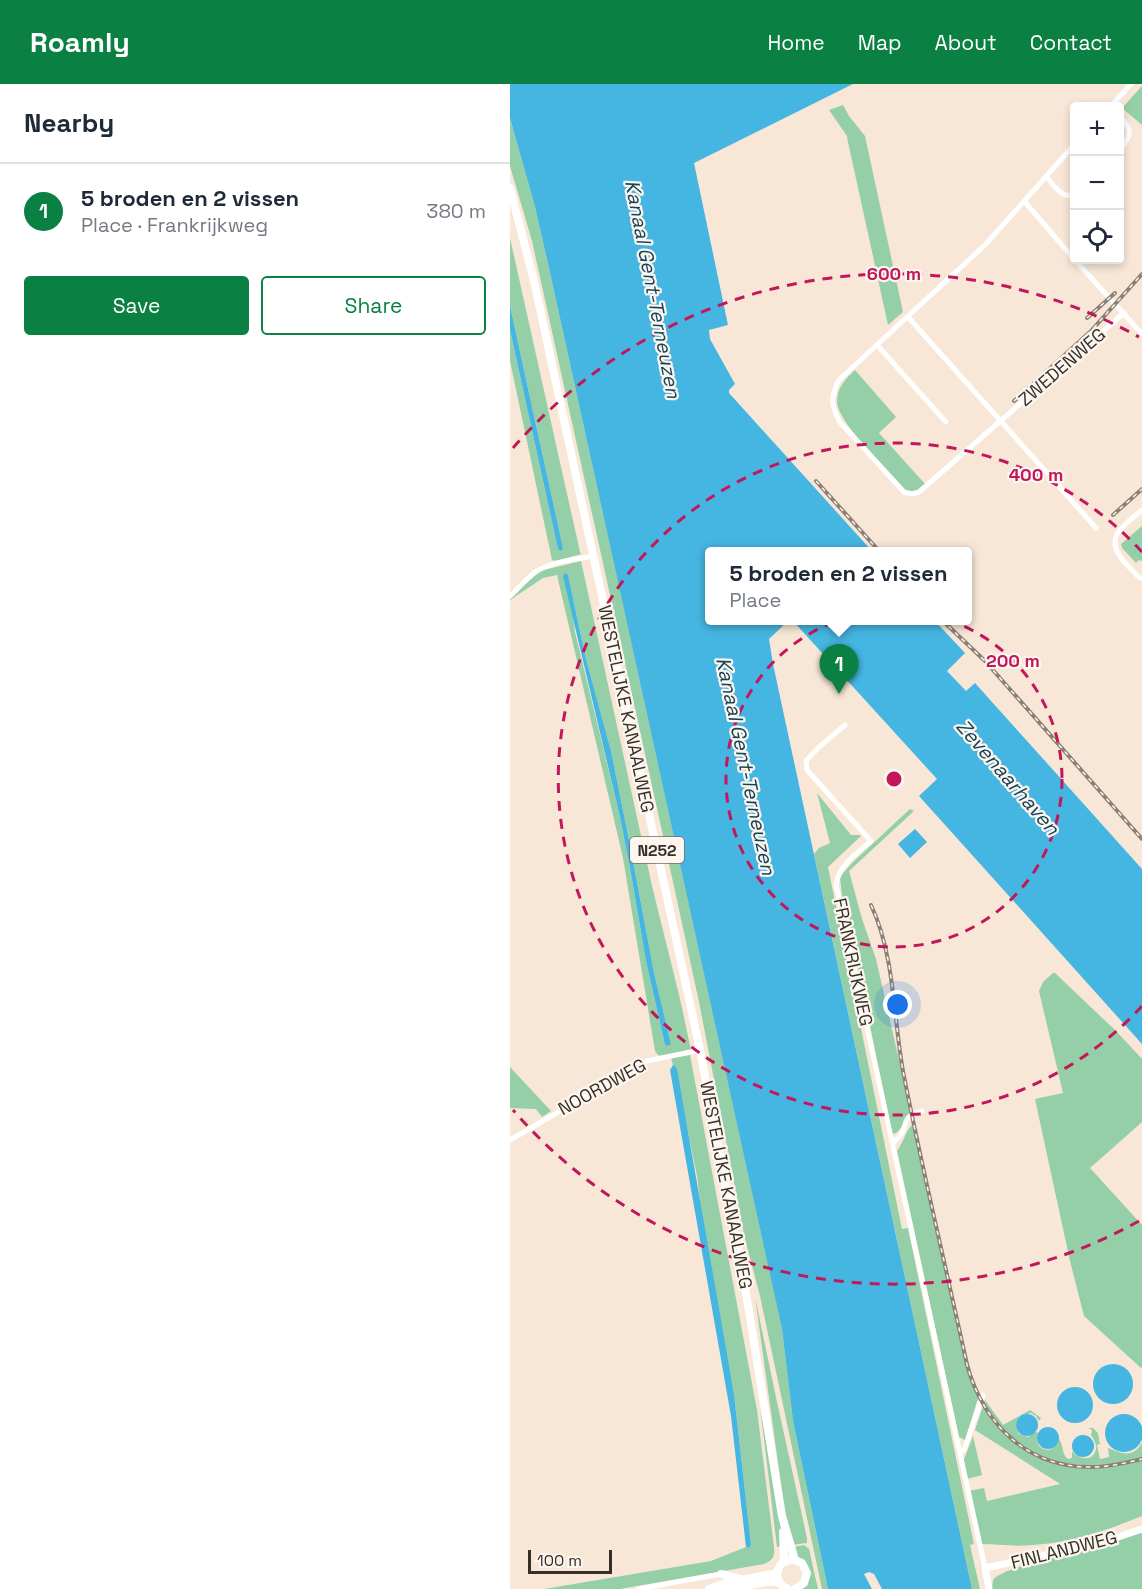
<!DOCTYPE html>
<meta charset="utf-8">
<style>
:root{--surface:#fff;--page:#f6f6f7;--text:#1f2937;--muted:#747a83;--line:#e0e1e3;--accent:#0b8043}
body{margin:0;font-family:"Space Grotesk",sans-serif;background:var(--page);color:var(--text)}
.controls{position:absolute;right:18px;top:18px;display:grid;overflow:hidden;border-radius:6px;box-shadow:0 3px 9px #0003}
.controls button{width:54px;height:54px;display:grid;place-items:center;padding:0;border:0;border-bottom:2px solid var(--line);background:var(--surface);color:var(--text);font:30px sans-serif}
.scale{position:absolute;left:18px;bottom:15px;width:84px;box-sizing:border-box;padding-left:6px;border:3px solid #352f28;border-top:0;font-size:16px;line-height:21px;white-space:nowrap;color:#352f28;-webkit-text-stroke:4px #fdf6f0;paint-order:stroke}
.you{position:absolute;left:388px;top:921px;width:21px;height:21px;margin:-15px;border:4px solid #fff;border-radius:50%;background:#1a73e8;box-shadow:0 0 0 9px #1a73e833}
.badge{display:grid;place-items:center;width:39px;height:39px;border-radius:50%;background:var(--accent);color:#fff;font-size:20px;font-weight:700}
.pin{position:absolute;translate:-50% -50px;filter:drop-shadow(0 2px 3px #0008)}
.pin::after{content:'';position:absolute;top:32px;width:21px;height:18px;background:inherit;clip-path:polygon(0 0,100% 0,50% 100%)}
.popup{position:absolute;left:195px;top:463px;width:267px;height:78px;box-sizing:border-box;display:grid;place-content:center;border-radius:6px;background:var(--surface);filter:drop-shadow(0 2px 4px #0005);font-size:20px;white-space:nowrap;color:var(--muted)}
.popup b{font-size:22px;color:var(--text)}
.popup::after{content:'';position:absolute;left:50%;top:100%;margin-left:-12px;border:12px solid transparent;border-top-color:var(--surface)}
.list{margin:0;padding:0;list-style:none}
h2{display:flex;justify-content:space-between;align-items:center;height:78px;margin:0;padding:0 24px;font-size:26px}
h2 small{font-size:20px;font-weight:400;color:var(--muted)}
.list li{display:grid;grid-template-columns:39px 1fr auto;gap:18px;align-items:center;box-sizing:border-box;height:96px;padding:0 24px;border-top:2px solid var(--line)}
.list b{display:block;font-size:22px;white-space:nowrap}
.list p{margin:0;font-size:20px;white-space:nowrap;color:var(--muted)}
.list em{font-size:20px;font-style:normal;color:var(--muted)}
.actions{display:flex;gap:12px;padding:18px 24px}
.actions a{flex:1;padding:14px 0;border:2px solid var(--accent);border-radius:6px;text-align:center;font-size:21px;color:var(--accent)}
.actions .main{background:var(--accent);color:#fff}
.icon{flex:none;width:33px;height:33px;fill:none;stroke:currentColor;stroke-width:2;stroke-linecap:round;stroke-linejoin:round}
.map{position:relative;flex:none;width:632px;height:1505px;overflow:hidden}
header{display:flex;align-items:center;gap:36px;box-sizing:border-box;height:84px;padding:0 30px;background:var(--accent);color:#fff}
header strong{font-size:28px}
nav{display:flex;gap:33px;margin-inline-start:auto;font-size:21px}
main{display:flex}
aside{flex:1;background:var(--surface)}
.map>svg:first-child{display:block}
.green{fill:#95cfa7;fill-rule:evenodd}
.water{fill:#45b5e1}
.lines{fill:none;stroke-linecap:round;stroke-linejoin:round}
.minor{stroke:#fff;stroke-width:5}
.tertiary{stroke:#fff;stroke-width:7}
.primary{stroke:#fff;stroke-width:8}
.rail-casing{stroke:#8b8075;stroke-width:4}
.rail{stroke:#fdf6f0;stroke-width:1.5;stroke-dasharray:4.5;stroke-linecap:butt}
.ring{fill:none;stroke:#c2185b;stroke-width:3;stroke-dasharray:10 8}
.labels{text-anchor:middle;stroke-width:4.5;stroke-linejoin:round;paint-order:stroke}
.shield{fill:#fdf6f0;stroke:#716b64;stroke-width:1.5}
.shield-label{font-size:16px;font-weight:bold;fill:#352f28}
.street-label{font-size:18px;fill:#352f28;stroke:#fdf6f0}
.water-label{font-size:20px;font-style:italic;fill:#164457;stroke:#fdf6f0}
.centre{fill:#c2185b;stroke:#fdf6f0;stroke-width:3}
.ring-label{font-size:18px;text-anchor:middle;font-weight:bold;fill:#c2185b;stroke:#fdf6f0;stroke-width:4.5;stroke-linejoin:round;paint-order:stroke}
</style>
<header>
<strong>Roamly</strong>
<nav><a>Home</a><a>Map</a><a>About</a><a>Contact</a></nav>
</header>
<main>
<aside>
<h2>Nearby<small></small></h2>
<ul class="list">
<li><span class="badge">1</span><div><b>5 broden en 2 vissen</b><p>Place · Frankrijkweg</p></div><em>380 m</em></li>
</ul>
<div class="actions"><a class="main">Save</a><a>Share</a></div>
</aside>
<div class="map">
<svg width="632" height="1505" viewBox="0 0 632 1505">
<rect width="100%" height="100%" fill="#f8e7d7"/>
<g class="green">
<path d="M632,2V41L612,24Z"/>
<path d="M333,21L339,32L355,52L393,228L378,241L338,58L337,52L319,26Z"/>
<path d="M0,34L25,123L39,184L265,1212L272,1245L283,1337L318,1505H312L250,1212L235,1155L189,918L150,738L22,157L0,82Z"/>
<path d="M0,154L70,468L71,470L46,477L42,476L0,277V246L48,465L53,464L0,222Z"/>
<path d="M345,286L386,333L369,349L416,401L409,407L397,408C381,390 328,339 327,318C327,304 335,295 345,286Z"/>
<path d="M632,442V477L629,476L626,479L612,464L611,460Z"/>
<path d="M71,477L142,802L170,915L181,966L151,972L148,971L145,967L113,774L47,491L33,494L0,516V514L30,487ZM58,491L75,571L101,667L121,766L144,889L161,960L158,962L155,961L136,877L120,784L110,733L65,548Z"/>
<path d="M307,709L341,751H350L351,752L318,783L392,1145L398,1144L464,1460L460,1461L470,1505H462L304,770L309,764L320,759Z"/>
<path d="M400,725L404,727L339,787L352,835L366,875L401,1029C393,1035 393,1046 384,1050L382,1049L349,888L332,812L330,794L333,789L343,778Z"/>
<path d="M543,889H545L607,948L632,975V1038L580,1084L632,1141V1283L631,1284L574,1232L560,1177L525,1015L553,1009L529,907L533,898Z"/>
<path d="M180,971L247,1326L264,1463C265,1473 263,1476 254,1480L110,1505H34L201,1477L236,1463L239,1464L241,1461L224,1310L193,1142L187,1092L165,984L164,981H163L161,974Z"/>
<path d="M0,983L41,1027L32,1033L26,1025L0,1024Z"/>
<path d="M403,1040L441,1208L462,1291L469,1311L455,1356L449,1353L387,1067C393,1059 397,1044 403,1040Z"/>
<path d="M245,1213L267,1318L297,1454V1459L282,1461L275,1429Z"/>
<path d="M475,1316L493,1341L520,1326L531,1334L529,1337L526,1332L521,1329L510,1332C505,1339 505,1342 509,1350L518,1353L526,1348L528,1349C522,1367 544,1373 549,1355C554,1361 551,1370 558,1375L562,1374V1367C568,1375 583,1379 586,1365C587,1360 583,1354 581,1351L582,1346L578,1344H583L588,1349L590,1360L587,1361L590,1375L599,1373L598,1364C612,1369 622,1375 632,1359V1374C580,1385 543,1387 500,1351C490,1343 483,1330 476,1324C480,1330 484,1338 489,1343C514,1370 549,1384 586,1383C601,1383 617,1379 632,1376V1432C598,1446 561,1459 523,1461C506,1463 488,1460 471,1460L459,1407L474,1404L477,1417L550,1400L465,1346Z"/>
<path d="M250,1322L271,1445L273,1462L267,1463Z"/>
<path d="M463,1352L472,1391L457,1395L453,1378Z"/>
<path d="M632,1447V1505H482L483,1496C493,1483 557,1471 575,1466C594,1460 613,1453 632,1447Z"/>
<path d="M294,1461L299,1465L308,1505H292L297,1499L283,1463Z"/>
</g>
<g class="water">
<path d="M0,0H343L184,79L218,241L199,246L200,255L225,300L219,306V309L362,467L200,468V536L278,537L259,555L263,580L462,1505H372L364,1490L359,1488L354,1490L362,1505H318L283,1337L272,1245L39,184L25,123L0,34Z"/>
<path d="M0,222L53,464L51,467L48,465L0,246Z"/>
<path d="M55,489L58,491L75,571L101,667L121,766L144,889L161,960L158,962L155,961L136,877L120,784L110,733L53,492Z"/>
<path d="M283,537H425L455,569L437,587L456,607L465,599L632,785V960L409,712L427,695Z"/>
<path d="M405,745L417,758L400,774L388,760Z"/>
<path d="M163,981H164L167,985L224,1310L241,1461L239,1464L236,1463L221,1332L160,986Z"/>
<circle cx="603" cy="1300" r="20"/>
<circle cx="565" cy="1321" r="18"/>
<circle cx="614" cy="1349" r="19"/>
<circle cx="517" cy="1341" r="11"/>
<circle cx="538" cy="1354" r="11"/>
<circle cx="573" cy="1362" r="11"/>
</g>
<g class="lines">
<g class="minor">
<path d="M601,22L621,0"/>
<path d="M610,33C623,46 622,52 610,65"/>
<path d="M564,61L476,160L329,296C320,313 321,321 329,337L394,408L402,410L409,408L614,229"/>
<path d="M536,92C544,101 551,115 564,111"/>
<path d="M514,117L564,175"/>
<path d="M565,176L632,250"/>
<path d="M398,233L586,444"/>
<path d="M367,261L436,338"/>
<path d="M630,494C620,484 598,466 607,450C612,441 624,433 632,426"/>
<path d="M0,512C8,505 15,496 24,489C41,477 63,476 83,472"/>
<path d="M335,641L307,665L296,677L297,686L361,757C347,769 328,782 326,801L475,1484"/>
<path d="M0,1056L137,977L190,966"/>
<path d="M383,1059C385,1056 388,1054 390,1052C399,1039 390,1033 412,1027"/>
<path d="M450,1368L454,1366L473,1311"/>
<path d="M128,1505L211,1490"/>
</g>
<path class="tertiary" d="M479,1505L475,1484L590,1459L632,1445"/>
<g class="primary">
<path d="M0,104L24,197L190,966L238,1221L272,1432L285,1476"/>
<path d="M273,1448L274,1477"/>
<path d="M211,1490L231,1495"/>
<path d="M199,1505L216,1499L267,1489"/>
<path d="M216,1505L256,1498H269"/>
<path d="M278,1505C266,1500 264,1489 272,1479L282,1475L292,1479L297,1489L294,1499L285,1505"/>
</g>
<g class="rail-casing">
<g id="rail">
<path d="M577,234L605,209"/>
<path d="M504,317L581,247L632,190"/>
<path d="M306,397L370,468"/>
<path d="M603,431L632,405"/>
<path d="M432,536L475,577L632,755"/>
<path d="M361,821C385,872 383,932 393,987C412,1085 436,1183 457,1281C474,1341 518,1384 582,1383C599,1383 615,1379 632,1375"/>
</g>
</g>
<use href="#rail" class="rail"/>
</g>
<g class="ring">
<circle cx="384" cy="695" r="168"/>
<path d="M632 922A336 336 0 1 1 632 468"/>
<path d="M629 1137A505 505 0 0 1 3 1026M3 364A505 505 0 0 1 629 253"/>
</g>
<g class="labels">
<rect class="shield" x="120" y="753" width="54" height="26" rx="4.5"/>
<g class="shield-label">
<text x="147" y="772">N252</text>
</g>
<g class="street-label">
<text transform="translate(552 283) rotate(-41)" y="6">ZWEDENWEG</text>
<text transform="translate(116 625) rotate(78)" y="6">WESTELIJKE KANAALWEG</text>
<text transform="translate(343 878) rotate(78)" y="6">FRANKRIJKWEG</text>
<text transform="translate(92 1003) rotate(-29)" y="6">NOORDWEG</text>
<text transform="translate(216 1101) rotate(79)" y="6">WESTELIJKE KANAALWEG</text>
<text transform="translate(554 1466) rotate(-14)" y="6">FINLANDWEG</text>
</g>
<g class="water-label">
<text transform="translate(143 205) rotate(79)" y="7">Kanaal Gent-Terneuzen</text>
<text transform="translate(236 682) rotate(78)" y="7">Kanaal Gent-Terneuzen</text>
<text transform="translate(498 693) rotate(49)" y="7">Zevenaarhaven</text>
</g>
</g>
<circle cx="384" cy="695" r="9" class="centre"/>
<g class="ring-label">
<text x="384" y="196">600 m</text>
<text x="526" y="397">400 m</text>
<text x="503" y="583">200 m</text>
</g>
</svg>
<div class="controls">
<button>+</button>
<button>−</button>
<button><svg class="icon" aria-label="locate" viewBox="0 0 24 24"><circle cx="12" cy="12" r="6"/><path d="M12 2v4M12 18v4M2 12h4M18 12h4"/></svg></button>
</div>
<div class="scale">100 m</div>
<div class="you"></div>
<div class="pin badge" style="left:329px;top:610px">1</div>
<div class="popup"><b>5 broden en 2 vissen</b>Place</div>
</div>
</main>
